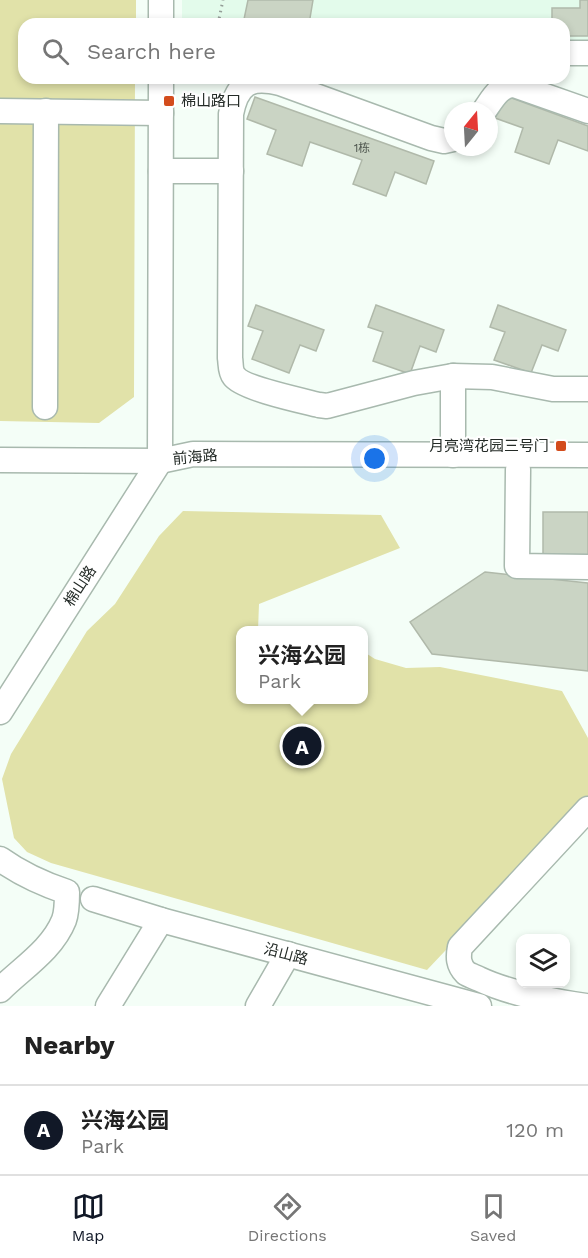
<!DOCTYPE html>
<meta charset="utf-8">
<style>
:root{--surface:#fff;--page:#f2f2f2;--text:#222;--muted:#767676;--line:#e0e0e0;--accent:#111827}
body{margin:0;font-family:"Work Sans","Noto Sans SC",sans-serif;background:var(--page);color:var(--text)}
.controls{position:absolute;right:18px;bottom:18px;display:grid;overflow:hidden;border-radius:12px;box-shadow:0 3px 9px #0003}
.controls button{width:54px;height:54px;display:grid;place-items:center;padding:0;border:0;border-bottom:2px solid var(--line);background:var(--surface);color:var(--text);font:30px sans-serif}
.compass{position:absolute;left:444px;top:102px;width:54px;height:54px;border-radius:50%;background:var(--surface);box-shadow:0 3px 9px #0003;rotate:18deg}
.you{position:absolute;left:375px;top:459px;width:21px;height:21px;margin:-15px;border:4px solid #fff;border-radius:50%;background:#1a73e8;box-shadow:0 0 0 9px #1a73e833}
.badge{display:grid;place-items:center;width:39px;height:39px;border-radius:50%;background:var(--accent);color:#fff;font-size:20px;font-weight:700}
.pin{position:absolute;translate:-50% -50%;border:3px solid #fff;box-shadow:0 2px 6px #0006}
.popup{position:absolute;left:236px;top:626px;width:132px;height:78px;box-sizing:border-box;display:grid;place-content:center;border-radius:12px;background:var(--surface);filter:drop-shadow(0 2px 4px #0005);font-size:20px;white-space:nowrap;color:var(--muted)}
.popup b{font-size:22px;color:var(--text)}
.popup::after{content:'';position:absolute;left:50%;top:100%;margin-left:-12px;border:12px solid transparent;border-top-color:var(--surface)}
.list{margin:0;padding:0;list-style:none}
h2{display:flex;justify-content:space-between;align-items:center;height:78px;margin:0;padding:0 24px;font-size:26px}
h2 small{font-size:20px;font-weight:400;color:var(--muted)}
.list li{display:grid;grid-template-columns:39px 1fr auto;gap:18px;align-items:center;box-sizing:border-box;height:90px;padding:0 24px;border-top:2px solid var(--line)}
.list b{display:block;font-size:22px;white-space:nowrap}
.list p{margin:0;font-size:20px;white-space:nowrap;color:var(--muted)}
.list em{font-size:20px;font-style:normal;color:var(--muted)}
.icon{flex:none;width:33px;height:33px;fill:none;stroke:currentColor;stroke-width:2;stroke-linecap:round;stroke-linejoin:round}
.map{position:relative;flex:none;width:588px;height:1006px;overflow:hidden}
.search{position:absolute;background:var(--surface);box-shadow:0 3px 9px #0003;left:18px;right:18px;top:18px;height:66px;display:flex;align-items:center;gap:15px;box-sizing:border-box;padding:0 21px;border-radius:18px;color:var(--muted);font-size:22px}
.sheet{height:168px;background:var(--surface)}
nav{display:flex;justify-content:space-around;align-items:center;box-sizing:border-box;height:84px;border-top:2px solid var(--line);background:var(--surface);font-size:16px;color:var(--muted)}
nav a{display:grid;justify-items:center;gap:3px}
nav .on{color:var(--accent)}
.map>svg:first-child{display:block}
.built{fill:#e3fbeb}
.green{fill:#e1e2a9}
.building{fill:#cad4c4;stroke:#b0b9aa;stroke-width:1.5}
.lines{fill:none;stroke-linecap:round;stroke-linejoin:round}
.minor-casing{stroke:#a8b9ae;stroke-width:27}
.path{stroke:#939c96;stroke-width:3;stroke-dasharray:1.5 4.5;stroke-linecap:butt}
.minor{stroke:#fff;stroke-width:24}
.poi-dot{fill:#d34c1c;stroke:#fff;stroke-width:2}
.labels{text-anchor:middle;stroke-width:4.5;stroke-linejoin:round;paint-order:stroke}
.number-label{font-size:12px;fill:#4e554e}
.poi-label{font-size:15px;fill:#242b27;stroke:#fff;text-anchor:start}
.street-label{font-size:15px;fill:#242b27;stroke:#fff}
</style>
<div class="map">
<svg width="588" height="1006" viewBox="0 0 588 1006">
<rect width="100%" height="100%" fill="#f4fef7"/>
<path class="built" d="M182,0H588V59H564V24H182Z"/>
<g class="green">
<path d="M0,0H136V24H24V78H135L134,397L99,423L0,421Z"/>
<path d="M183,511L381,515L400,548L259,604L258,630H240V700H364V652L375,659L406,668L440,667L562,691L588,738V800L427,970L51,863L27,852L14,838L2,779L11,754L87,631L115,604L159,536Z"/>
</g>
<g class="building">
<path d="M248,0H313L309,24H243Z"/>
<path d="M580,0H588V36H564V24H552V8H580Z"/>
<path d="M503,95L588,126V151L558,140L549,164L515,152L523,128L495,118Z"/>
<path d="M255,97L434,161L426,184L395,172L386,196L353,184L362,160L310,142L302,166L267,154L276,130L247,119Z"/>
<path d="M256,305L324,330L316,351L300,345L289,373L252,359L263,331L248,326Z"/>
<path d="M376,305L444,330L436,352L420,346L410,374L373,361L383,332L368,327Z"/>
<path d="M498,305L566,330L558,351L542,345L531,373L494,360L505,332L490,327Z"/>
<rect x="543" y="512" width="45" height="45"/>
<path d="M485,572L588,583V671L432,654L410,622Z"/>
</g>
<g class="lines">
<g class="minor-casing">
<g id="minor">
<path d="M161,0V24"/>
<path d="M564,53H588"/>
<path d="M0,111L161,113"/>
<path d="M484,111C492,100 499,85 514,85L588,111"/>
<path d="M453,139L444,141L431,138L280,83C250,76 237,83 231,114L230,358C231,364 230,371 234,376C242,388 303,401 319,405L327,406L414,383L453,376L492,377L553,389H588"/>
<path d="M161,171H231"/>
<path d="M453,376V455"/>
<path d="M45,407L46,111"/>
<path d="M0,460L160,461L193,454L588,455"/>
<path d="M160,461L161,78"/>
<path d="M518,470L517,566L588,567"/>
<path d="M0,712L160,461"/>
<path d="M0,859C21,874 43,884 67,892C67,901 67,912 64,920C52,950 22,968 0,990"/>
<path d="M93,899L161,920L479,1006"/>
<path d="M108,1006L161,920"/>
<path d="M258,1006L288,954"/>
<path d="M586,1006C551,1001 511,994 479,979C475,977 469,975 466,973C458,965 458,957 460,947L588,809"/>
</g>
</g>
<path class="path" d="M218,24L223,0"/>
<use href="#minor" class="minor"/>
</g>
<g class="poi-dot">
<rect x="163" y="95" width="12" height="12" rx="3"/>
<rect x="555" y="440" width="12" height="12" rx="3"/>
</g>
<g class="labels">
<g class="number-label">
<text x="362" y="152">1栋</text>
</g>
<g class="poi-label">
<text x="181" y="106">棉山路口</text>
<text x="549" y="451" text-anchor="end">月亮湾花园三号门</text>
</g>
<g class="street-label">
<text transform="translate(195 457) rotate(-5)" y="5">前海路</text>
<text transform="translate(80 586) rotate(-57)" y="5">棉山路</text>
<text transform="translate(286 954) rotate(15)" y="5">沿山路</text>
</g>
</g>
</svg>
<div class="controls">
<button><svg class="icon" aria-label="layers" viewBox="0 0 24 24"><path d="M12 4l9 5-9 5-9-5zM3 14l9 5 9-5"/></svg></button>
</div>
<svg class="compass" viewBox="-18 -18 36 36"><path d="M0-13l5 13h-10z" fill="#e53935"/><path d="M0 13l5-13h-10z" fill="#767676"/></svg>
<div class="you"></div>
<div class="pin badge" style="left:302px;top:746px">A</div>
<div class="popup"><b>兴海公园</b>Park</div>
<div class="search"><svg class="icon" aria-label="search" viewBox="0 0 24 24"><circle cx="10" cy="10" r="6"/><path d="M15 15l6 6"/></svg>Search here</div>
</div>
<section class="sheet">
<h2>Nearby<small></small></h2>
<ul class="list">
<li><span class="badge">A</span><div><b>兴海公园</b><p>Park</p></div><em>120 m</em></li>
</ul>
</section>
<nav>
<a class="on"><svg class="icon" aria-label="map" viewBox="0 0 24 24"><path d="M3 6l6-2 6 2 6-2v14l-6 2-6-2-6 2zM9 4v14M15 6v14"/></svg>Map</a>
<a><svg class="icon" aria-label="directions" viewBox="0 0 24 24"><path d="M12 3l9 9-9 9-9-9zM9 14v-3h6M13 9l2 2-2 2"/></svg>Directions</a>
<a><svg class="icon" aria-label="saved" viewBox="0 0 24 24"><path d="M7 4h10v16l-5-4-5 4z"/></svg>Saved</a>
</nav>
